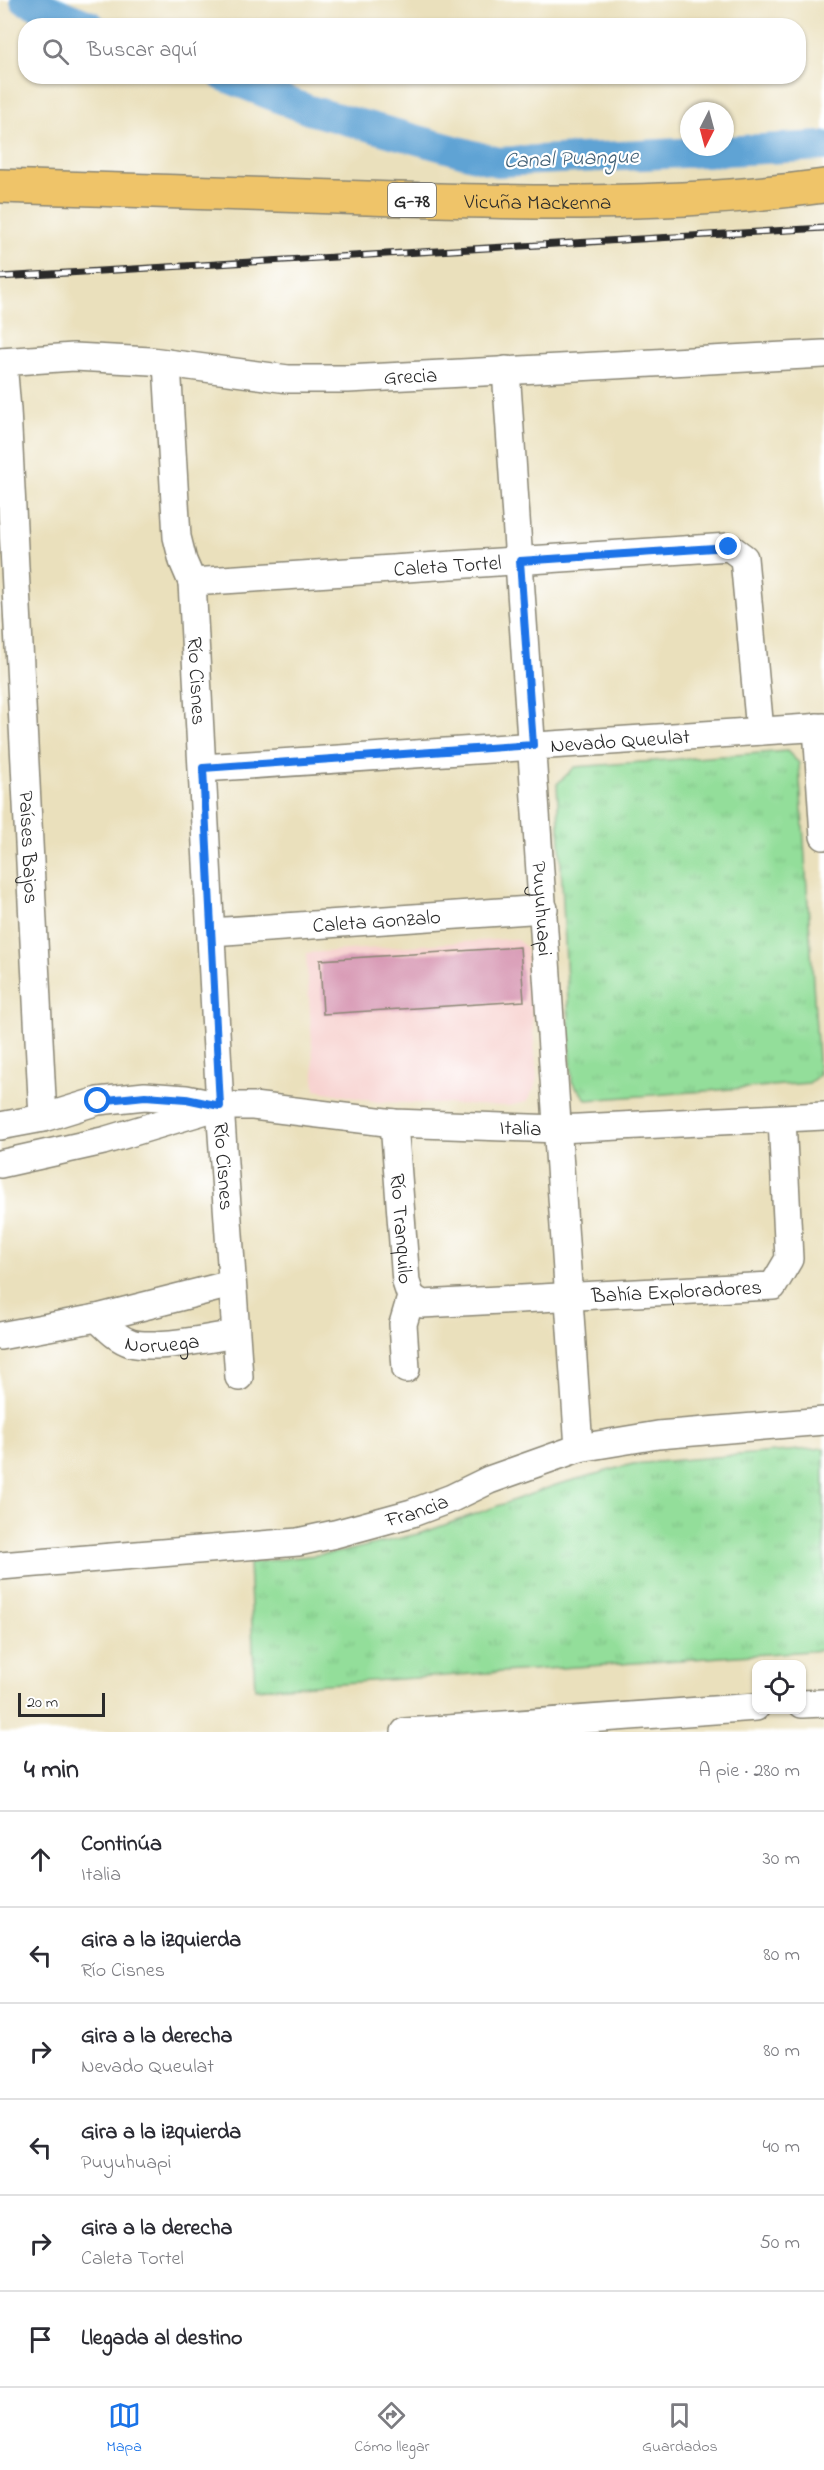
<!DOCTYPE html>
<html lang="es">
<meta charset="utf-8">
<style>
:root{--surface:#fff;--page:#f7f7f7;--text:#2b2b33;--muted:#7c7c81;--line:#e1e1e2;--accent:#1a73e8}
body{margin:0;font-family:"Indie Flower",sans-serif;background:var(--page);color:var(--text)}
.controls{position:absolute;right:18px;bottom:18px;display:grid;overflow:hidden;border-radius:12px;box-shadow:0 2px 4px #0004}
.controls button{width:54px;height:54px;display:grid;place-items:center;padding:0;border:0;border-bottom:2px solid var(--line);background:var(--surface);color:var(--text);font:30px sans-serif}
.compass{position:absolute;left:680px;top:102px;width:54px;height:54px;border-radius:50%;background:var(--surface);box-shadow:0 2px 4px #0004;rotate:186deg}
.scale{position:absolute;left:18px;bottom:15px;width:87px;box-sizing:border-box;padding-left:6px;border:3px solid #2b2b2b;border-top:0;font-size:16px;line-height:21px;white-space:nowrap;color:#2b2b2b;-webkit-text-stroke:4px #fff;paint-order:stroke}
.stop{position:absolute;width:18px;height:18px;margin:-14px;border:4px solid #1a73e8;border-radius:50%;background:#fff}
.stop.end{background:#1a73e8;border-color:#fff;box-shadow:0 2px 6px #0008}
.list{margin:0;padding:0;list-style:none}
h2{display:flex;justify-content:space-between;align-items:center;height:78px;margin:0;padding:0 24px;font-size:26px}
h2 small{font-size:20px;font-weight:400;color:var(--muted)}
.list li{display:grid;grid-template-columns:39px 1fr auto;gap:18px;align-items:center;box-sizing:border-box;height:96px;padding:0 24px;border-top:2px solid var(--line)}
.list b{display:block;font-size:22px;white-space:nowrap}
.list p{margin:0;font-size:20px;white-space:nowrap;color:var(--muted)}
.list em{font-size:20px;font-style:normal;color:var(--muted)}
.icon{flex:none;width:33px;height:33px;fill:none;stroke:currentColor;stroke-width:2;stroke-linecap:round;stroke-linejoin:round}
.map{position:relative;flex:none;width:824px;height:1732px;overflow:hidden}
.search{position:absolute;background:var(--surface);box-shadow:0 2px 4px #0004;left:18px;right:18px;top:18px;height:66px;display:flex;align-items:center;gap:15px;box-sizing:border-box;padding:0 21px;border-radius:24px;color:var(--muted);font-size:22px}
.sheet{height:654px;background:var(--surface)}
nav{display:flex;justify-content:space-around;align-items:center;box-sizing:border-box;height:84px;border-top:2px solid var(--line);background:var(--surface);font-size:16px;color:var(--muted)}
nav a{display:grid;justify-items:center;gap:3px}
nav .on{color:var(--accent)}
.map>svg:first-child{display:block}
.built{fill:#f7d0ce}
.park{fill:url(#park-tufts);stroke:#5f8462;stroke-width:1.5}
.lines{fill:none;stroke-linecap:round;stroke-linejoin:round}
.canal{stroke:#5fa3d4;stroke-width:30}
.building{fill:#d694b1}
.minor-casing{stroke:#8a8674;stroke-width:30}
.primary-casing{stroke:#8a8674;stroke-width:36}
.minor{stroke:#fff;stroke-width:27}
.primary{stroke:#efc469;stroke-width:33}
.rail-casing{stroke:#2b2b2b;stroke-width:7}
.rail{stroke:#fff;stroke-width:4.5;stroke-dasharray:14;stroke-linecap:butt}
.route{stroke:#1a73e8;stroke-width:8}
.labels{text-anchor:middle;stroke-width:4.5;stroke-linejoin:round;paint-order:stroke}
.shield{fill:#fff;stroke:#6b6b6b;stroke-width:1.5}
.shield-label{font-size:20px;font-weight:bold;fill:#2b2b2b}
.street-label{font-size:21px;fill:#2b2b2b;stroke:#fff}
.water-label{font-size:22px;font-style:italic;fill:#426177;stroke:#fff}
</style>
<div class="map">
<svg width="824" height="1732" viewBox="0 0 824 1732">
<defs>
<pattern id="park-tufts" width="24" height="20" patternUnits="userSpaceOnUse" patternTransform="scale(1.5)"><rect width="24" height="20" fill="#93de9a"/><path d="M3 7l-1-3M5 7V3M7 7l1-3M15 17l-1-3M17 17v-4M19 17l1-3" fill="none" stroke="#7fbf85"/></pattern>
</defs>
<rect width="100%" height="100%" fill="#fff"/>
<filter id="ink" filterUnits="userSpaceOnUse"><feTurbulence type="fractalNoise" baseFrequency=".0167" numOctaves="2"/><feDisplacementMap in="SourceGraphic" scale="12" xChannelSelector="R" yChannelSelector="G"/><feConvolveMatrix kernelMatrix="1 2 1 2 8 2 1 2 1" color-interpolation-filters="sRGB"/></filter>
<filter id="wash" filterUnits="userSpaceOnUse"><feTurbulence type="fractalNoise" baseFrequency=".008" numOctaves="4" result="noise"/><feDisplacementMap in="SourceGraphic" scale="24" xChannelSelector="R" yChannelSelector="G"/><feGaussianBlur stdDeviation="1.35" result="paint"/><feColorMatrix in="noise" values="0 0 0 0 0 0 0 0 0 0 0 0 0 0 0 0 0 1.4 0 .05"/><feComposite in="paint" operator="in"/></filter>
<g filter="url(#wash)">
<rect width="100%" height="100%" fill="#eae0bc"/>
<path class="built" d="M508,939L517,940L526,947L537,1078L534,1089L527,1102L508,1106L378,1102L315,1090L306,953Z"/>
<g class="park">
<path d="M787,751L799,763L819,1075L809,1083L587,1100L572,1082L557,784L575,767Z"/>
<path d="M824,1448V1650L255,1689L249,1563L342,1552L422,1533L559,1484L633,1464Z"/>
</g>
<g class="lines">
<g class="canal">
<path d="M25,0L91,26"/>
<path d="M223,76L309,110L498,162L824,146"/>
</g>
</g>
<g id="blocks">
<path class="building" d="M520,947L524,1001L323,1014L320,960Z"/>
</g>
</g>
<g filter="url(#ink)">
<use href="#blocks" fill-opacity="0" stroke="#8a8674" stroke-width="1.5"/>
<g class="lines">
<g class="minor-casing">
<g id="minor">
<path id="s1" d="M0,362L74,357L151,361L288,379H348L824,354"/>
<path id="s2" d="M3,362L7,410L43,1118"/>
<path id="s3" d="M167,363L177,537L183,561L192,582L220,1106L239,1377"/>
<path id="s4" d="M506,370L579,1448"/>
<path id="s5" d="M192,582L729,547L744,558L760,731"/>
<path d="M817,727L824,836"/>
<path id="s6" d="M203,768L824,727"/>
<path id="s7" d="M211,932L544,909"/>
<path id="s8" d="M394,1123L406,1282L411,1297L403,1324L406,1369"/>
<path id="s9" d="M0,1126L43,1118L98,1101L145,1096L186,1099L220,1106H253L394,1123L559,1129L824,1116"/>
<path d="M0,1164L103,1141L213,1108"/>
<path id="s10" d="M411,1297L422,1304L773,1286L789,1259L782,1119"/>
<path id="s11" d="M97,1318C107,1327 117,1339 131,1343C153,1350 211,1338 235,1334"/>
<path d="M0,1336L97,1318L231,1284"/>
<path id="s12" d="M0,1566L298,1542L335,1534L412,1513L452,1498L489,1480L579,1448L658,1435L824,1421"/>
<path d="M802,1704L824,1703"/>
<path d="M405,1732L756,1707"/>
</g>
</g>
<g class="primary-casing">
<g id="primary">
<path id="s13" d="M0,186C122,190 245,194 367,198C520,203 672,207 824,186"/>
</g>
</g>
<use href="#minor" class="minor"/>
<use href="#primary" class="primary"/>
<g class="rail-casing">
<path id="rail" d="M0,277L824,228"/>
</g>
<use href="#rail" class="rail"/>
</g>
</g>
<g class="lines" filter="url(#ink)">
<path class="route" d="M98,1101L145,1096L186,1099L220,1106L203,768L533,745L520,561L729,547"/>
</g>
<g class="labels">
<rect class="shield" x="388" y="183" width="48" height="34" rx="4.5"/>
<g class="shield-label">
<text x="412" y="207">G-78</text>
</g>
<g class="street-label">
<text dy="7" stroke="none"><textPath href="#s13" startOffset="538">Vicuña Mackenna</textPath></text>
<text dy="7" stroke="none"><textPath href="#s1" startOffset="412">Grecia</textPath></text>
<text dy="7" stroke="none"><textPath href="#s5" startOffset="256">Caleta Tortel</textPath></text>
<text dy="7" stroke="none"><textPath href="#s3" startOffset="321">Río Cisnes</textPath></text>
<text dy="7" stroke="none"><textPath href="#s6" startOffset="418">Nevado Queulat</textPath></text>
<text dy="7" stroke="none"><textPath href="#s2" startOffset="486">Países Bajos</textPath></text>
<text dy="7" stroke="none"><textPath href="#s4" startOffset="540">Puyuhuapi</textPath></text>
<text dy="7" stroke="none"><textPath href="#s7" startOffset="166">Caleta Gonzalo</textPath></text>
<text dy="7" stroke="none"><textPath href="#s9" startOffset="526">Italia</textPath></text>
<text dy="7" stroke="none"><textPath href="#s3" startOffset="807">Río Cisnes</textPath></text>
<text dy="7" stroke="none"><textPath href="#s8" startOffset="106">Río Tranquilo</textPath></text>
<text dy="7" stroke="none"><textPath href="#s10" startOffset="268">Bahía Exploradores</textPath></text>
<text dy="7" stroke="none"><textPath href="#s11" startOffset="74">Noruega</textPath></text>
<text dy="7" stroke="none"><textPath href="#s12" startOffset="422">Francia</textPath></text>
</g>
<g class="water-label">
<text transform="translate(571 157) rotate(-2)" y="8">Canal Puangue</text>
</g>
</g>
</svg>
<div class="controls">
<button><svg class="icon" aria-label="locate" viewBox="0 0 24 24"><circle cx="12" cy="12" r="6"/><path d="M12 2v4M12 18v4M2 12h4M18 12h4"/></svg></button>
</div>
<svg class="compass" viewBox="-18 -18 36 36"><path d="M0-13l5 13h-10z" fill="#e53935"/><path d="M0 13l5-13h-10z" fill="#7c7c81"/></svg>
<div class="scale">20 m</div>
<div class="stop" style="left:98px;top:1101px"></div>
<div class="stop end" style="left:729px;top:547px"></div>
<div class="search"><svg class="icon" aria-label="search" viewBox="0 0 24 24"><circle cx="10" cy="10" r="6"/><path d="M15 15l6 6"/></svg>Buscar aquí</div>
</div>
<section class="sheet">
<h2>4 min<small>A pie · 280 m</small></h2>
<ul class="list">
<li><svg class="icon" aria-label="ahead" viewBox="0 0 24 24"><path d="M12 20V5M6 11l6-6 6 6"/></svg><div><b>Continúa</b><p>Italia</p></div><em>30 m</em></li>
<li><svg class="icon" aria-label="left" viewBox="0 0 24 24"><path d="M17 20v-9H6M10 6l-5 5 5 5"/></svg><div><b>Gira a la izquierda</b><p>Río Cisnes</p></div><em>80 m</em></li>
<li><svg class="icon" aria-label="right" viewBox="0 0 24 24"><path d="M7 20v-9h11M14 6l5 5-5 5"/></svg><div><b>Gira a la derecha</b><p>Nevado Queulat</p></div><em>80 m</em></li>
<li><svg class="icon" aria-label="left" viewBox="0 0 24 24"><path d="M17 20v-9H6M10 6l-5 5 5 5"/></svg><div><b>Gira a la izquierda</b><p>Puyuhuapi</p></div><em>40 m</em></li>
<li><svg class="icon" aria-label="right" viewBox="0 0 24 24"><path d="M7 20v-9h11M14 6l5 5-5 5"/></svg><div><b>Gira a la derecha</b><p>Caleta Tortel</p></div><em>50 m</em></li>
<li><svg class="icon" aria-label="arrive" viewBox="0 0 24 24"><path d="M6 21V4h12l-3 4 3 4H6"/></svg><div><b>Llegada al destino</b></div></li>
</ul>
</section>
<nav>
<a class="on"><svg class="icon" aria-label="map" viewBox="0 0 24 24"><path d="M3 6l6-2 6 2 6-2v14l-6 2-6-2-6 2zM9 4v14M15 6v14"/></svg>Mapa</a>
<a><svg class="icon" aria-label="directions" viewBox="0 0 24 24"><path d="M12 3l9 9-9 9-9-9zM9 14v-3h6M13 9l2 2-2 2"/></svg>Cómo llegar</a>
<a><svg class="icon" aria-label="saved" viewBox="0 0 24 24"><path d="M7 4h10v16l-5-4-5 4z"/></svg>Guardados</a>
</nav>
